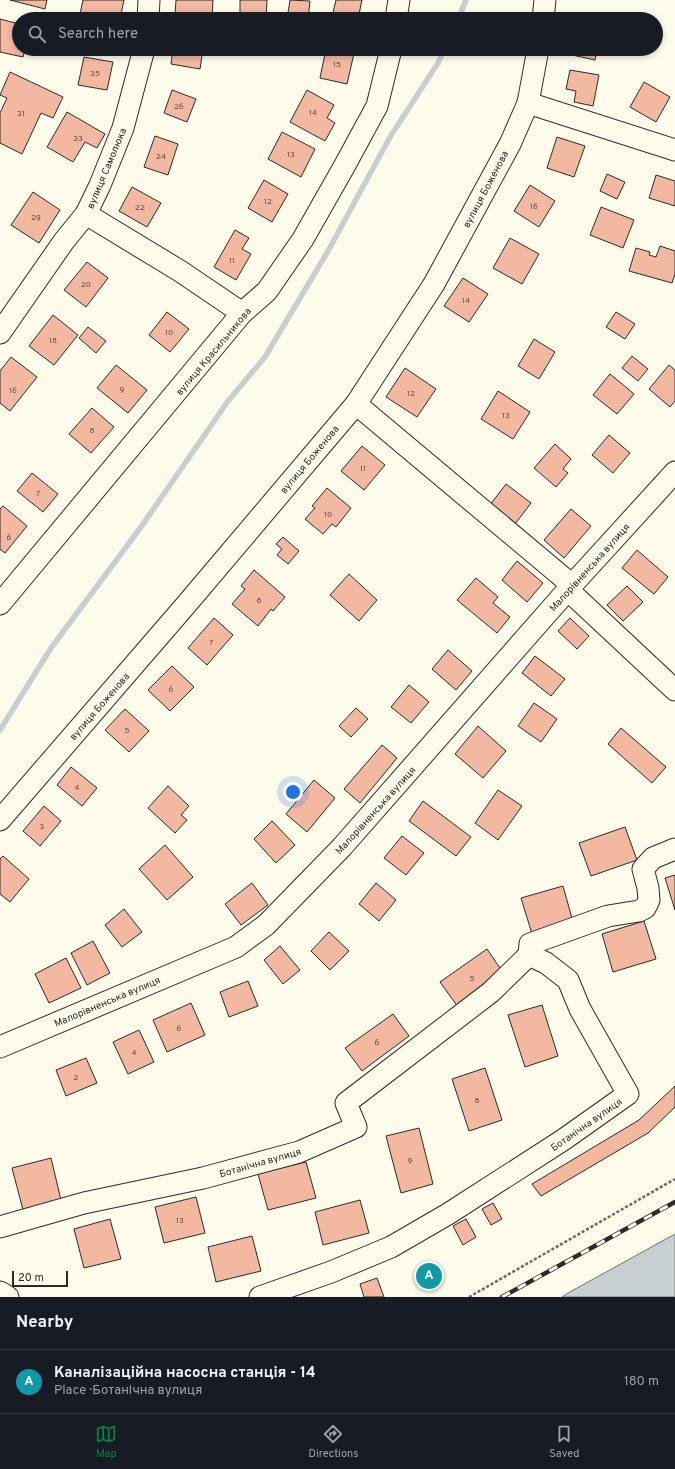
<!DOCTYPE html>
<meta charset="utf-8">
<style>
:root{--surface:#171b24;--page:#242831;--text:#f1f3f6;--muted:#9ea1a6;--line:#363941;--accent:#0b8043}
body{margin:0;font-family:Overpass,sans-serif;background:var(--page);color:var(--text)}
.scale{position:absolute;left:12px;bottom:10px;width:56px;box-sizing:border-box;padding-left:4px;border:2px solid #2b2b2b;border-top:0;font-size:11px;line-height:14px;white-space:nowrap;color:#2b2b2b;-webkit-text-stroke:3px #fdfbea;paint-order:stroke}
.you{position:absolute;left:293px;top:792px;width:14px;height:14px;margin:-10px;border:3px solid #fff;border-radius:50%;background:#1a73e8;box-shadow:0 0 0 6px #1a73e833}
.badge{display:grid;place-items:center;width:26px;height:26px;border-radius:50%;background:var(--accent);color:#fff;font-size:13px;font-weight:700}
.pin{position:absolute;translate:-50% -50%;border:2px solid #fff;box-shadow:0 1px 4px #0006}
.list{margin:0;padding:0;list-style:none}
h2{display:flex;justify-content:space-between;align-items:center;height:52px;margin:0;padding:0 16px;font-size:17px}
h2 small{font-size:13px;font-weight:400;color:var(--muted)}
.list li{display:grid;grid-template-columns:26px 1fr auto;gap:12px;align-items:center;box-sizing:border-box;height:64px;padding:0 16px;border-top:1px solid var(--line)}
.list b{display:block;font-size:15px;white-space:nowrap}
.list p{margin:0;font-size:13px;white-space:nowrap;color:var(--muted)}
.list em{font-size:13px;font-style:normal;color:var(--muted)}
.icon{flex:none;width:22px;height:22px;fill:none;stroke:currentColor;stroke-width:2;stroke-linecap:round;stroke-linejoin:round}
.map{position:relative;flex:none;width:675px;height:1297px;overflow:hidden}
.search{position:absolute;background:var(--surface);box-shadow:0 2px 6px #0003;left:12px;right:12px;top:12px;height:44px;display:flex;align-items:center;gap:10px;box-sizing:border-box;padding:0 14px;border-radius:22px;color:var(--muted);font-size:15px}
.sheet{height:116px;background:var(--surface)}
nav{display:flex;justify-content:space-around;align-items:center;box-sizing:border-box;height:56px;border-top:1px solid var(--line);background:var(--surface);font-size:11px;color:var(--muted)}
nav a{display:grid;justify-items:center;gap:2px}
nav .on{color:var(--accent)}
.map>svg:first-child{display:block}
.water{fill:#c7d0d0;stroke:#74746e}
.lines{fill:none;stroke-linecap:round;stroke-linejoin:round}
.stream{stroke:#c7d0d0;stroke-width:5.5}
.building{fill:#f2b8a0;stroke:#2b2b2b}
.minor-casing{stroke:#2b2b2b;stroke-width:23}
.path{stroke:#6a6964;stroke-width:2.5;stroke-dasharray:3 2;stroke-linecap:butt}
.minor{stroke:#fdfbea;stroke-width:21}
.rail-casing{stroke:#2b2b2b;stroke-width:4.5}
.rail{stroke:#fdfbea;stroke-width:3;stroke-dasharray:9;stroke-linecap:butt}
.labels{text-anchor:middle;stroke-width:3;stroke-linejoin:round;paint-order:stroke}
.number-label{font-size:8px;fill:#5d4e48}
.street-label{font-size:10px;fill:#2b2b2b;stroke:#fdfbea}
</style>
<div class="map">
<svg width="675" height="1297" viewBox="0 0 675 1297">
<rect width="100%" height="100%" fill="#fdfbea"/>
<path class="water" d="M675,1234V1297H562L568,1293Z"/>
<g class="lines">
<g class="stream">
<path d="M458,19L466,0"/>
<path d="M0,730L51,648L141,527L228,401L265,357L328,251L390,137L438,63L444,49"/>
</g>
</g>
<g class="building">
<path d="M10,0H47L45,9Z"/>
<path d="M83,0H124L120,19H79Z"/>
<path d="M176,0H213L212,17L175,15Z"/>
<path d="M240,0H267L266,19H240Z"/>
<path d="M290,0L310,1L308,19H287Z"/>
<path d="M336,0H362L358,19H341L332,17Z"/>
<path d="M570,14L596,19H569Z"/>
<path d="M0,19L19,24V49H25L23,57L0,52Z"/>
<path d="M173,49H203L200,69L171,64Z"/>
<path d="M326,49H355L347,84L320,78Z"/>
<path d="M563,49H597L595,60L563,53Z"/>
<path d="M84,57L113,62L107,90L78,85Z"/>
<path d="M570,70L599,75L593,106L574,102L576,91L566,89Z"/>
<path d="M10,72L63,97L53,118L41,113L22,154L0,143V113L7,98L0,95Z"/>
<path d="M644,82L670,97L656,122L630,107Z"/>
<path d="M172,90L196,99L187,122L164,113Z"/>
<path d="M307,90L334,105L327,118L335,123L325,141L290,122Z"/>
<path d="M67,112L105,134L97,148L85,142L73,162L47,147Z"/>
<path d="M282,132L315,149L301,177L268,159Z"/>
<path d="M155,136L178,144L168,175L144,167Z"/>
<path d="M557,137L585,146L574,177L547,168Z"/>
<path d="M607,174L625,182L617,199L600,191Z"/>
<path d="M656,175L675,181V206L649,198Z"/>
<path d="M264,180L288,194L272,222L248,208Z"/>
<path d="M530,185L555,201L539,227L514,211Z"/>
<path d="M132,187L161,203L147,227L119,211Z"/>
<path d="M33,192L60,210L39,243L11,225Z"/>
<path d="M601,207L634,220L623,248L590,235Z"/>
<path d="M235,230L249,238L242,249L251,254L236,280L214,267Z"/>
<path d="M510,238L539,254L522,284L493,268Z"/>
<path d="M660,246L675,251V274L672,283L629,271L636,248L650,252L649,255L656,257Z"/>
<path d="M87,262L108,278L86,307L64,290Z"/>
<path d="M463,278L488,294L469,322L444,306Z"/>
<path d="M167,312L189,329L170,352L149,335Z"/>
<path d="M616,312L635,324L625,339L606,327Z"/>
<path d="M53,315L78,335L54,365L29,346Z"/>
<path d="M88,327L106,341L96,353L79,338Z"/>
<path d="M534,339L555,352L539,379L518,366Z"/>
<path d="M632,356L648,369L638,381L622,368Z"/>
<path d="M11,357L37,377L10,411L0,403V371Z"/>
<path d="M116,365L147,390L128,413L97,388Z"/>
<path d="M669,365L675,370V401L670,407L649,389Z"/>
<path d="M405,368L436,389L417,417L386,397Z"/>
<path d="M610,374L634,394L617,414L593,395Z"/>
<path d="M498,391L530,412L513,439L481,419Z"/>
<path d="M92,408L114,427L91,453L69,434Z"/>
<path d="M609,435L630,453L613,473L592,455Z"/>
<path d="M555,444L571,459L563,469L568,473L556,487L534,468Z"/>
<path d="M362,446L385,465L364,490L341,471Z"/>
<path d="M32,473L58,494L43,512L17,491Z"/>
<path d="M506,484L531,503L515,524L490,505Z"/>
<path d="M327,488L351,508L336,527L332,524L323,534L305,519L315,508L312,506Z"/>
<path d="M3,506L27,526L5,553L0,549V509Z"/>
<path d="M571,509L591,526L564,558L544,540Z"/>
<path d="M283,537L299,551L288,564L277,555L282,549L276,544Z"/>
<path d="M637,550L668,577L654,594L622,568Z"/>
<path d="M517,561L543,583L527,602L502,580Z"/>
<path d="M254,570L285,597L273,611L271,609L258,626L232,604L245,589L241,586Z"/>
<path d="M349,574L377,600L359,621L330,595Z"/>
<path d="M476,578L498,597L493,603L510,617L497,633L457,600Z"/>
<path d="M627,586L643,602L623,621L607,605Z"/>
<path d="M214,618L233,635L207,665L188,648Z"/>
<path d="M570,618L589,636L577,649L558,631Z"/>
<path d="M448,650L472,671L456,690L432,669Z"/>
<path d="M535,656L565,679L551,696L522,673Z"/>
<path d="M172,666L194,687L170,711L148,690Z"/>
<path d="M409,685L429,702L411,723L391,707Z"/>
<path d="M534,703L557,719L541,742L518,726Z"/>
<path d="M356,708L368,719L351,737L339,726Z"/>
<path d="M125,709L149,731L129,752L105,730Z"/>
<path d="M478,726L506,751L483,778L455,754Z"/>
<path d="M621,728L666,767L652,783L608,744Z"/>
<path d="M382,745L397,758L360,803L344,789Z"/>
<path d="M71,767L97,788L82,806L57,785Z"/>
<path d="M314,780L335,798L307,832L286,814Z"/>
<path d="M168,786L189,806L181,815L187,820L175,833L148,808Z"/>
<path d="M498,790L522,806L498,840L475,823Z"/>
<path d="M423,801L471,837L456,856L409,821Z"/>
<path d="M44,806L61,821L40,846L23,831Z"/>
<path d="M272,821L295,845L276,863L254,839Z"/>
<path d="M625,827L637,860L591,876L579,843Z"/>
<path d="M402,836L424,853L406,875L384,858Z"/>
<path d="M165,845L193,877L167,900L139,869Z"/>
<path d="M3,856L29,879L10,902L0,894V859Z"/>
<path d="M675,875V910L665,878Z"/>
<path d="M252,883L268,905L241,925L225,904Z"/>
<path d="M376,883L396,900L379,921L359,904Z"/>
<path d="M563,886L573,922L532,934L521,898Z"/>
<path d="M124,909L142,932L122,947L105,925Z"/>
<path d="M644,921L656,959L613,972L602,934Z"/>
<path d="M329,932L349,951L330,970L311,951Z"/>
<path d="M93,941L110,973L87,985L71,953Z"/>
<path d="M280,946L300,970L283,984L264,960Z"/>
<path d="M487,949L504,974L458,1007L440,982Z"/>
<path d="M66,958L81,988L49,1003L35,974Z"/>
<path d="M248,981L258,1006L229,1017L220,992Z"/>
<path d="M191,1003L205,1035L167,1052L153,1020Z"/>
<path d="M542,1005L558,1056L525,1067L508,1015Z"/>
<path d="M393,1014L409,1036L362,1071L345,1048Z"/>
<path d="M139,1030L154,1062L128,1074L113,1042Z"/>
<path d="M86,1058L97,1083L66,1096L56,1070Z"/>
<path d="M485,1068L502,1120L469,1131L452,1079Z"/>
<path d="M675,1086V1107L648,1133L541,1196L532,1184L639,1120Z"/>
<path d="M419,1128L433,1184L401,1193L386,1136Z"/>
<path d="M51,1158L61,1200L23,1210L12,1168Z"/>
<path d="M306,1162L316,1198L268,1210L258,1174Z"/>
<path d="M196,1197L205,1233L164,1243L155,1207Z"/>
<path d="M360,1200L369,1233L323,1245L315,1212Z"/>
<path d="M493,1203L502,1219L491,1225L482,1209Z"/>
<path d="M110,1219L121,1259L84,1268L74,1229Z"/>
<path d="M466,1219L476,1237L463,1245L453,1226Z"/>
<path d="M252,1236L261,1271L216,1282L208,1247Z"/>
<path d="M433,1265L441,1279L426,1287L418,1273Z"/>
<path d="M377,1278L384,1297H364L360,1284Z"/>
</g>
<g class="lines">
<g class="minor-casing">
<g id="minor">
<path d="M148,19L149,0"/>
<path d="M396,19L399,0"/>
<path d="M543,19L545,0"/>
<path d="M528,103L675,150"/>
<path d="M86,214L180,271L242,313"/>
<path d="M0,333L64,241L86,214L100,185L123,128L144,49"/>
<path d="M356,404L572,585"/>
<path d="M568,590L675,690"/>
<path d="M0,604L242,313L267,291L303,239L345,165L377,106L391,49"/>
<path d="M0,820L185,606L356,404L434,284L510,144L528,103L538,49"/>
<path d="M0,1047L236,947L266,925L342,847L572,585L675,472"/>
<path d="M0,1227L84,1203L203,1178L299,1152L356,1127L346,1103L491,992L529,955"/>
<path d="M0,1292L8,1297"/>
<path d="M260,1297L331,1272L391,1247L448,1214L563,1140L628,1094L580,1009L568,980L546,963L529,955L530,944L608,916L639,911L645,908L649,900L648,888L643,869L653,858L675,849"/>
</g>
</g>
<path class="path" d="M469,1297L675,1179"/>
<use href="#minor" class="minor"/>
<g class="rail-casing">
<path id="rail" d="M502,1297L675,1202"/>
</g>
<use href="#rail" class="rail"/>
</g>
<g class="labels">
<g class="number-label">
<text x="337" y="67">15</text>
<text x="95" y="76">35</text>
<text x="179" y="109">26</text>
<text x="313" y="115">14</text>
<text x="21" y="116">31</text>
<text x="78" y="141">33</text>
<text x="291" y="157">13</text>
<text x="161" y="159">24</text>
<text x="268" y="204">12</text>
<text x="534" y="209">16</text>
<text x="140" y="210">22</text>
<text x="36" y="220">29</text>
<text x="232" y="263">11</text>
<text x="86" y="287">20</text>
<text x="466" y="303">14</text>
<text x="169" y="335">10</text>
<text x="53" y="343">18</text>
<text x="122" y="392">9</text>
<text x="13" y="393">16</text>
<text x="411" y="396">12</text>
<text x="506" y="418">13</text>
<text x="92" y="433">8</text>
<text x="363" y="471">11</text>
<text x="38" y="496">7</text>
<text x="328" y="517">10</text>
<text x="9" y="540">6</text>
<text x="259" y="603">8</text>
<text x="211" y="645">7</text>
<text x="171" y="692">6</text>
<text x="127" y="733">5</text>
<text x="77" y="790">4</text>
<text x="42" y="829">3</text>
<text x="472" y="981">5</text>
<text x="179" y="1031">6</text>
<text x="377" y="1045">6</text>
<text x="134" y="1055">4</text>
<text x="76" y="1080">2</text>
<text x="477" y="1103">8</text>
<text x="410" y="1163">9</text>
<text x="180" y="1223">13</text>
</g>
<g class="street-label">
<text transform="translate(106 168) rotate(-67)" y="4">вулиця Самолюка</text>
<text transform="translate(485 189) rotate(-62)" y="4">вулиця Боженова</text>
<text transform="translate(213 351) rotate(-50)" y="4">вулиця Красильникова</text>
<text transform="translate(309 459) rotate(-50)" y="4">вулиця Боженова</text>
<text transform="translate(589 567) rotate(-48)" y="4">Малорівненська вулиця</text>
<text transform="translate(99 706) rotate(-49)" y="4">вулиця Боженова</text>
<text transform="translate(375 810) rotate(-48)" y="4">Малорівненська вулиця</text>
<text transform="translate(107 1001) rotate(-23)" y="4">Малорівненська вулиця</text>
<text transform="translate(586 1124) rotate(-35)" y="4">Ботанічна вулиця</text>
<text transform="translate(260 1162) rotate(-16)" y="4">Ботанічна вулиця</text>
</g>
</g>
</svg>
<div class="scale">20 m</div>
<div class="you"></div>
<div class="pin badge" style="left:429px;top:1276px;background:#0f9aa8">A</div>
<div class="search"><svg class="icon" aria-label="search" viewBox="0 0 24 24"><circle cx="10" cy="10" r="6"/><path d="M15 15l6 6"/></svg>Search here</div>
</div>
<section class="sheet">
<h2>Nearby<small></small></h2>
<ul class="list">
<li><span class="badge" style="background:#0f9aa8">A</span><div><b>Каналізаційна насосна станція - 14</b><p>Place · Ботанічна вулиця</p></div><em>180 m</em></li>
</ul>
</section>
<nav>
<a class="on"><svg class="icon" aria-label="map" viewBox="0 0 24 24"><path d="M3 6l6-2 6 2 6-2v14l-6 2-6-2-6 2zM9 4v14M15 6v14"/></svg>Map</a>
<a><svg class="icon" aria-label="directions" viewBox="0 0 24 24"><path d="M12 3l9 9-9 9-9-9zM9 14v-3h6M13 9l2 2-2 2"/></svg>Directions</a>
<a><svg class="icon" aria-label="saved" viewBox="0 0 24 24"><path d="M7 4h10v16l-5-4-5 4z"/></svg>Saved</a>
</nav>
